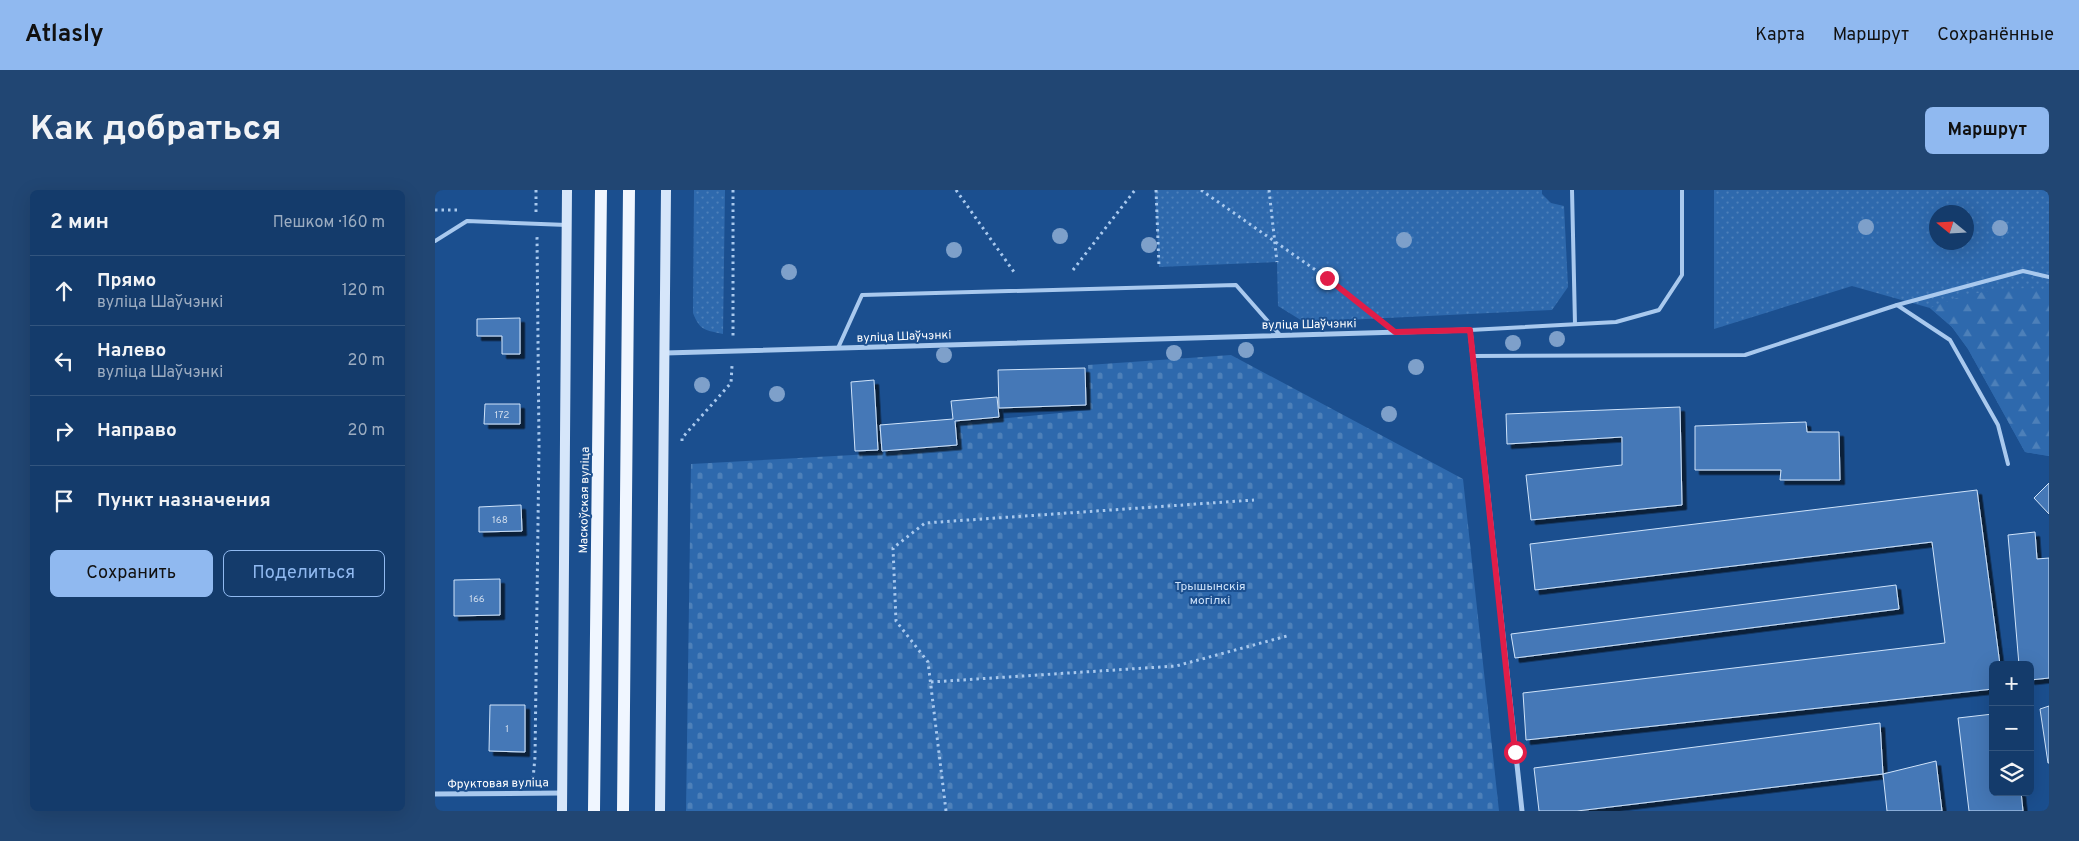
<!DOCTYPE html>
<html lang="ru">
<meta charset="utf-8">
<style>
:root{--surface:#143b6b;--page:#214673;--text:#f1f3f6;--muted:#9dadc1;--line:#33557e;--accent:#90b9f0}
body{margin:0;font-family:Overpass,sans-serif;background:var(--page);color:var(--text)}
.controls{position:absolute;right:15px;bottom:15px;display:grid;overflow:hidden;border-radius:8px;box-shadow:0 5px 20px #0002}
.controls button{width:45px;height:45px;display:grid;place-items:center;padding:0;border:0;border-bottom:1px solid var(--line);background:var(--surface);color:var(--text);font:25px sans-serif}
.compass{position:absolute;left:1494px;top:15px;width:45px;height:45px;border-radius:50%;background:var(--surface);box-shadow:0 5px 20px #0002;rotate:288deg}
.stop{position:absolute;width:15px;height:15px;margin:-11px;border:4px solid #e11d48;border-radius:50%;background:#fff}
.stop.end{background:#e11d48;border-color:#fff;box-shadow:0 1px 5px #0008}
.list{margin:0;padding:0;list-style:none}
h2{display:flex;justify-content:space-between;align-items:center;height:65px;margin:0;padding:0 20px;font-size:21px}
h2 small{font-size:16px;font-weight:400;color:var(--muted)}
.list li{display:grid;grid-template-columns:32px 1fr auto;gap:15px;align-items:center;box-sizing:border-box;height:70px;padding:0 20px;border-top:1px solid var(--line)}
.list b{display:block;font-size:19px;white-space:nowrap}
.list p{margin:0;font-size:16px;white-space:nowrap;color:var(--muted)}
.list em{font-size:16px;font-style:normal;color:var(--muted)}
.actions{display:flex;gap:10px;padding:15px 20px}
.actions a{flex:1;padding:11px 0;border:1px solid var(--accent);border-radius:8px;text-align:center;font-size:18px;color:var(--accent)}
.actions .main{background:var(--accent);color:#111}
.icon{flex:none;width:28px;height:28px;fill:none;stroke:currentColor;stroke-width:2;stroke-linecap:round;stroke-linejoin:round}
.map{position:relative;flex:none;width:1614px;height:621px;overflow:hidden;border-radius:8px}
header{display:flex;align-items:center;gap:30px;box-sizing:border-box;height:70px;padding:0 25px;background:var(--accent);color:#111}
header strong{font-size:24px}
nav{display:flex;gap:28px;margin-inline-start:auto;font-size:18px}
.intro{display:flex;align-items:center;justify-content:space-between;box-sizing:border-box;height:120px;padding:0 30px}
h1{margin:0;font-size:35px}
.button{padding:12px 22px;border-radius:8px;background:var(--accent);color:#111;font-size:18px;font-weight:700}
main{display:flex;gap:30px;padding:0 30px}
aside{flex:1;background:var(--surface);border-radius:8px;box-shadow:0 5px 20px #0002}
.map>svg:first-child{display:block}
.grass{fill:url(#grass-dots);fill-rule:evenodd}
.forest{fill:url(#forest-firs)}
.cemetery{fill:url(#cemetery-stones)}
.building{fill:#4478b7;stroke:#cfe3fa;filter:url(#shadow)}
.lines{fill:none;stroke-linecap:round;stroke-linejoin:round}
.path{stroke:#a9c9ee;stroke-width:3;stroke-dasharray:2.5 4;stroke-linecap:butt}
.lane{stroke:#a9c9ee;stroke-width:4}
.street{stroke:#a9c9ee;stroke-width:5}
.secondary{stroke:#d6e6fa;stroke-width:10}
.primary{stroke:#f0f6ff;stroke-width:12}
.tree{fill:#7ea0ca}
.route{stroke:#e11d48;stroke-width:6}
.labels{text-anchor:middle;stroke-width:4;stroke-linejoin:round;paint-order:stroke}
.number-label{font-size:10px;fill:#d0dded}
.street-label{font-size:12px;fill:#fff;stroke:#1b4f8f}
.park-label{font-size:12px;fill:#cfe3fa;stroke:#1b4f8f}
</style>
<header>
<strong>Atlasly</strong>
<nav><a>Карта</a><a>Маршрут</a><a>Сохранённые</a></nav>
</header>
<div class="intro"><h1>Как добраться</h1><a class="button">Маршрут</a></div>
<main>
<aside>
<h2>2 мин<small>Пешком · 160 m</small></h2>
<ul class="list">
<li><svg class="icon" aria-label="ahead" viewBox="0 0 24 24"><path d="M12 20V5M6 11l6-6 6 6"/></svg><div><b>Прямо</b><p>вуліца Шаўчэнкі</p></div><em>120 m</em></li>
<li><svg class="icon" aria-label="left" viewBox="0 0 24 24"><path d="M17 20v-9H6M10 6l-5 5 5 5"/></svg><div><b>Налево</b><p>вуліца Шаўчэнкі</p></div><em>20 m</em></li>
<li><svg class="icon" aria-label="right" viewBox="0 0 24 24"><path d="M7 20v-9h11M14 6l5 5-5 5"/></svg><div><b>Направо</b></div><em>20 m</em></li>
<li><svg class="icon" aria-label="arrive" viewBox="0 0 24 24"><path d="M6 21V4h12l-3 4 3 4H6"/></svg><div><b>Пункт назначения</b></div></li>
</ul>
<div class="actions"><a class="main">Сохранить</a><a>Поделиться</a></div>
</aside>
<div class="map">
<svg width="1614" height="621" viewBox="0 0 1614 621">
<defs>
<pattern id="grass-dots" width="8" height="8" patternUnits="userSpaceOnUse" patternTransform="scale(1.25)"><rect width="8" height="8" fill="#2e69ad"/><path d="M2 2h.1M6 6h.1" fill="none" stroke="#4d80b9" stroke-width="1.8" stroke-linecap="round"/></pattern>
<pattern id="forest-firs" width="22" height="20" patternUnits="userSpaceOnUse" patternTransform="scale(1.25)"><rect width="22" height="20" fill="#2e69ad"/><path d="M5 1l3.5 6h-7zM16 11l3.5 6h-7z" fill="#4d80b9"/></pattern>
<pattern id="cemetery-stones" width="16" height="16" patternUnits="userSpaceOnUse" patternTransform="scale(1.25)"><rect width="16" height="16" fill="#2e69ad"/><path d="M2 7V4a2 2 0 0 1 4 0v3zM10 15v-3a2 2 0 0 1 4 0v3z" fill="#4d80b9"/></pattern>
<filter id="shadow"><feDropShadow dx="4.5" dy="4.5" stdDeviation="0" flood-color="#0009"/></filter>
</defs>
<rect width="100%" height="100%" fill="#1b4f8f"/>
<g class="grass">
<path d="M259,0H290L288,144C270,140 265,141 258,123Z"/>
<path d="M720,0H1107V4L1116,13L1129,16L1133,97L1117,120L869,132L843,116L842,72L724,77Z"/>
<path d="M1279,0H1614V266L1590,262L1533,159L1517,137L1495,118L1417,96L1279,139ZM1502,22H1532V52H1502Z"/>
</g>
<path class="forest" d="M1594,98L1614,101V266L1590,262L1533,159L1517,137L1495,118L1527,106L1559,100Z"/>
<path class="cemetery" d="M796,165L1028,289L1064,621H251L256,274L418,265L524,256L523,233L655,220L653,175Z"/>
<g class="building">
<path d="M85,128V164H67V146H42V129Z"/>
<path d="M650,178L651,215L564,218L563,180Z"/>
<path d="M439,190L443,260L420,261L416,192Z"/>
<path d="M562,207L564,227L520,231L522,255L447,261L445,235L518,229L516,211Z"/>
<path d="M50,214H85V234H49Z"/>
<path d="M1245,217L1247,315L1096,330L1091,285L1187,275V247L1072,254L1071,224Z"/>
<path d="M1371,232L1372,242H1404L1405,290H1345L1346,280H1260V236Z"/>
<path d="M1614,293V324L1599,308Z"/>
<path d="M1542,300L1565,475H1558V499L1091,550L1088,503L1510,453L1497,352L1100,400L1095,354Z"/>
<path d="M86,315L87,341L44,342V317Z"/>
<path d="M1600,342L1602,369L1614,368V488L1595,490V475H1584L1573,345Z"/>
<path d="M65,389V425L19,426V390Z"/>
<path d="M1461,395L1464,419L1080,468L1076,444Z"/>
<path d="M55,515H90V562L54,561Z"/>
<path d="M1614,516V573H1613L1605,519Z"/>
<path d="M1558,524V602H1586L1588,621H1534L1523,528Z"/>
<path d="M1445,533L1448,584L1142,621H1104L1099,578Z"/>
<path d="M1501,571L1507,621H1452L1448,584Z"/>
</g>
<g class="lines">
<g class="path">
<path d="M101,0V22"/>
<path d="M298,0V147"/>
<path d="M521,0L579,82"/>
<path d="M721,0L724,77"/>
<path d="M766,0L892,88L942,128"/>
<path d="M834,0L842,72"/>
<path d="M0,20H22"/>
<path d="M638,80L700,0"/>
<path d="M247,251V248L296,193L297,176"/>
<path d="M496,492L741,476L852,446"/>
<path d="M98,589L100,567L104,256L102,46"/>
<path d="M511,621L493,472L461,431L458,358L490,333L819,310"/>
</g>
<g class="lane">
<path d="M1137,0L1140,134"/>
<path d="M0,51L32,31L132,35"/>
<path d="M1462,115L1588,81L1614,87"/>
<path d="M1035,140L1181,132L1224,120L1247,85V0"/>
<path d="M403,158L427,105L801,95L845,145"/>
<path d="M1038,166L1310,165L1462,115L1515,150L1563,235L1573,274"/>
</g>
<g class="street">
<path d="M230,163L1035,140L1087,621"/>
<path d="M0,604L127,603"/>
</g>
<g class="secondary">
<path d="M127,621L132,0"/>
<path d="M225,621L231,0"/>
</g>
<g class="primary">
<path d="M159,621L166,0"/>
<path d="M188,621L194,0"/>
</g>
</g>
<g class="tree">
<circle cx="1431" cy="37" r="8"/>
<circle cx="1565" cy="38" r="8"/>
<circle cx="625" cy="46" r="8"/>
<circle cx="969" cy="50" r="8"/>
<circle cx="714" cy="55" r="8"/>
<circle cx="519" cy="60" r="8"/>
<circle cx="354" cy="82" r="8"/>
<circle cx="1122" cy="149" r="8"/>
<circle cx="1078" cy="153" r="8"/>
<circle cx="811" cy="160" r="8"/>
<circle cx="739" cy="163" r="8"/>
<circle cx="509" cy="165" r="8"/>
<circle cx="981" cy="177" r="8"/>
<circle cx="267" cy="195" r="8"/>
<circle cx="342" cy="204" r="8"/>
<circle cx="954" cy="224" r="8"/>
</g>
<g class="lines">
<path class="route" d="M892,88L960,142L1035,140L1080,562"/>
</g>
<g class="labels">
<g class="number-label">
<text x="67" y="228">172</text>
<text x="65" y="333">168</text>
<text x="42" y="412">166</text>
<text x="72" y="542">1</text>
</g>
<g class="street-label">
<text transform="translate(874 134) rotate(-1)" y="4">вуліца Шаўчэнкі</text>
<text transform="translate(469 146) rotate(-2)" y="4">вуліца Шаўчэнкі</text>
<text transform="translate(149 310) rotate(-89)" y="4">Маскоўская вуліца</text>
<text transform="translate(63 593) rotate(-1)" y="4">Фруктовая вуліца</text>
</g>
<g class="park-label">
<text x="775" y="400">Трышынскія<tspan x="775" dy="14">могілкі</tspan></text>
</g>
</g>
</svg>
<div class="controls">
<button>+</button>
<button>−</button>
<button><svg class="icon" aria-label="layers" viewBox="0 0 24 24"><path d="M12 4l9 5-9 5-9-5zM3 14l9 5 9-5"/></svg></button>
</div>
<svg class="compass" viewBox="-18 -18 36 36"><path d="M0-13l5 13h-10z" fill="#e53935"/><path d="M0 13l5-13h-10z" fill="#9dadc1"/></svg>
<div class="stop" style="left:1080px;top:562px"></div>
<div class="stop end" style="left:892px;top:88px"></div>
</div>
</main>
